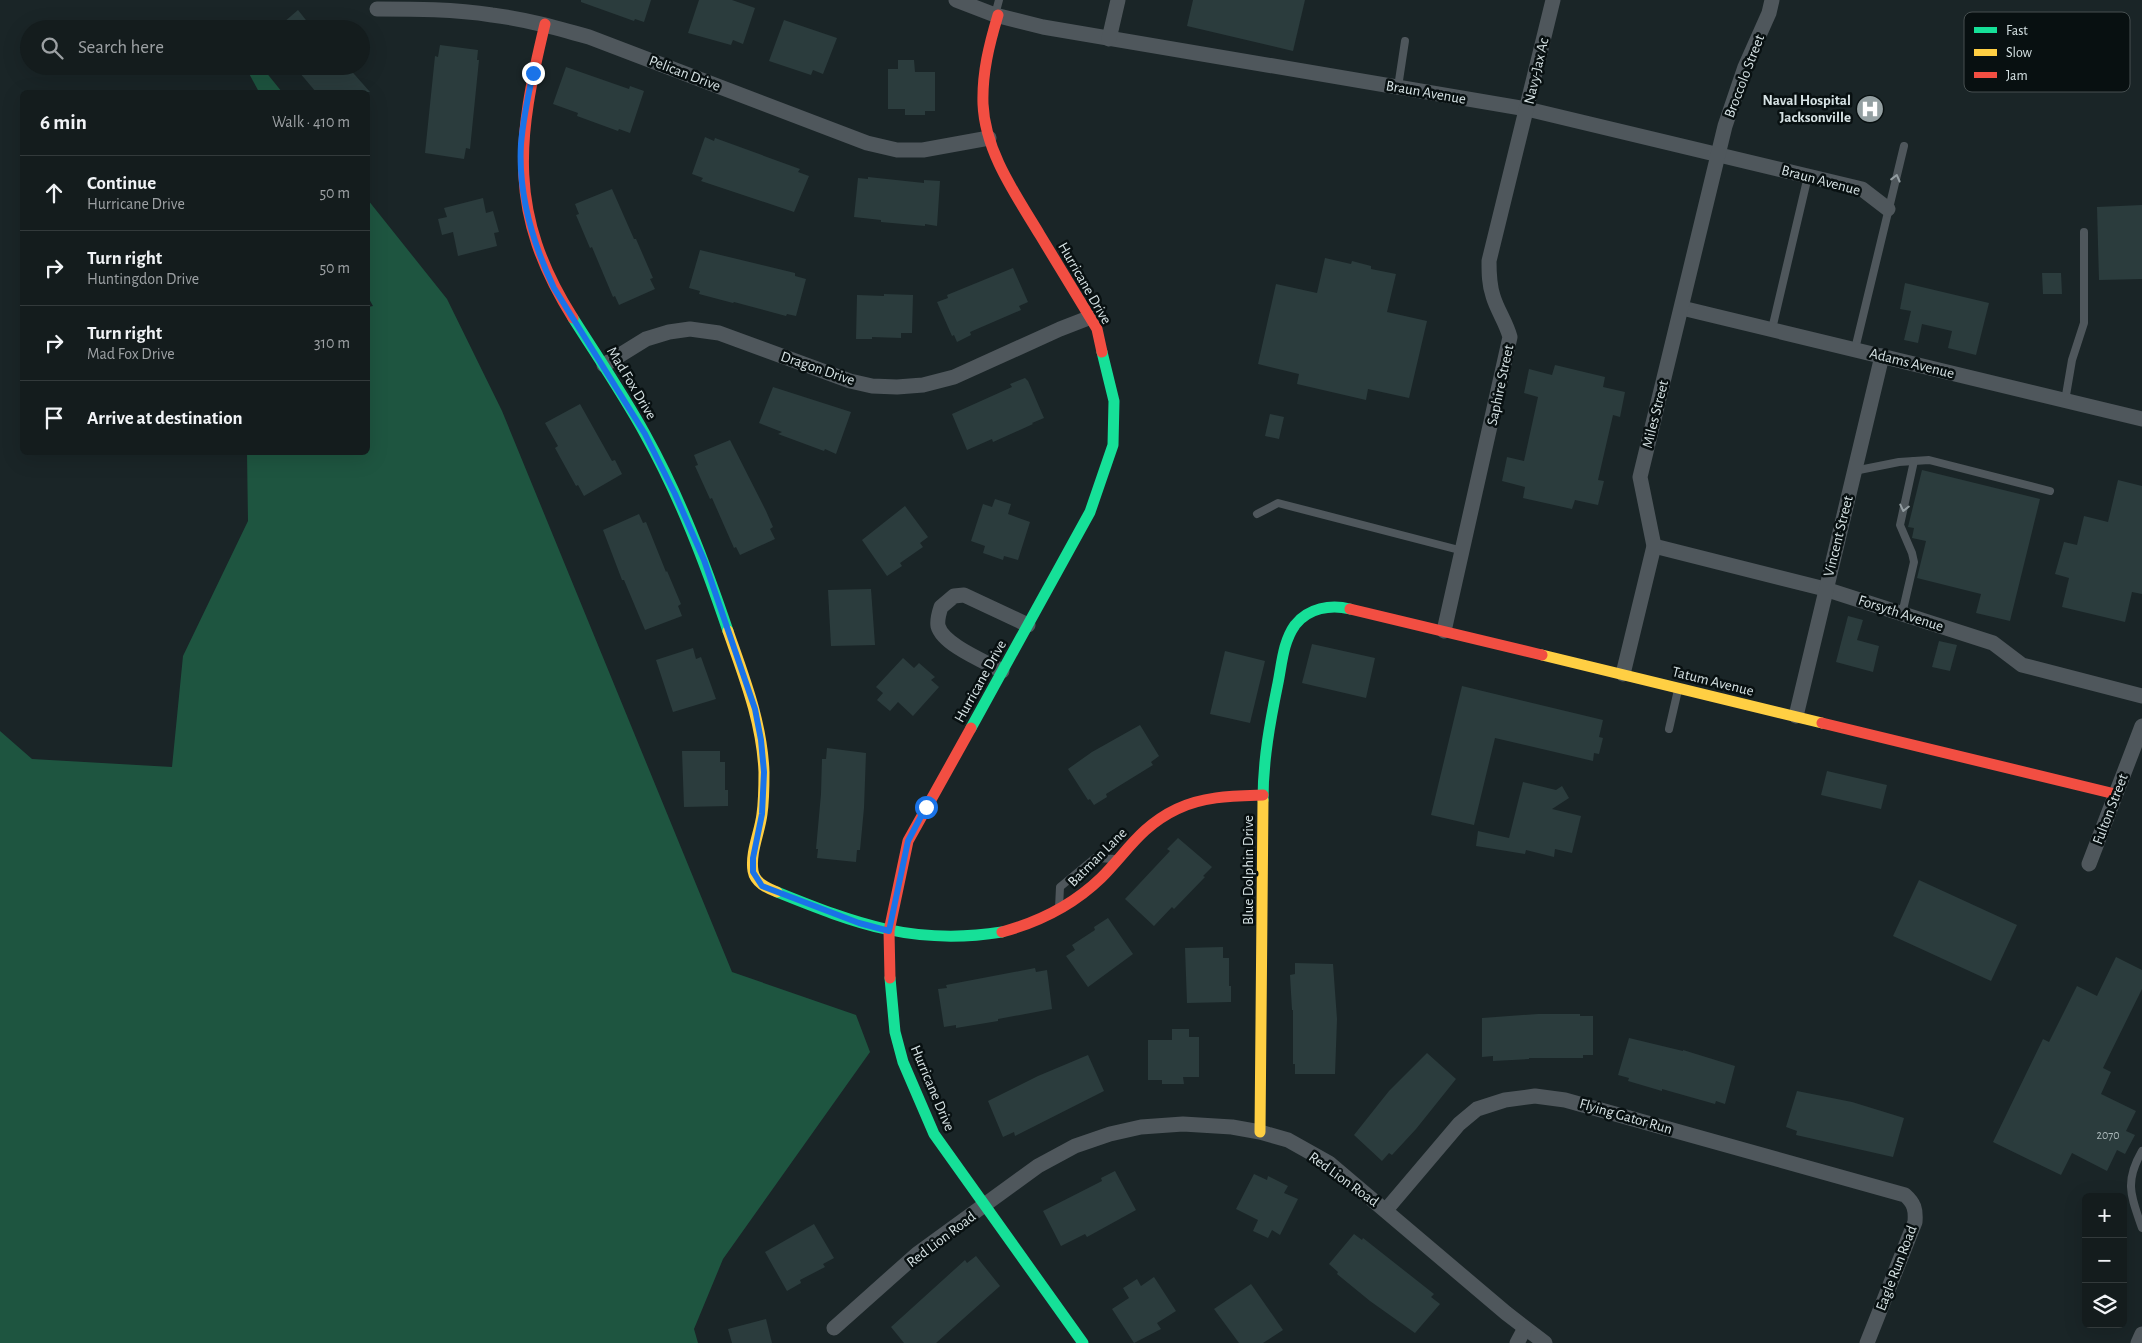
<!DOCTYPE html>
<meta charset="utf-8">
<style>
:root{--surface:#141c1d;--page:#21292a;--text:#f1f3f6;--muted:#9da1a4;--line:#333a3b}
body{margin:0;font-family:"Alegreya Sans",sans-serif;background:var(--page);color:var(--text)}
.controls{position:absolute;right:15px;bottom:15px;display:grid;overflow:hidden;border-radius:8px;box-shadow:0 5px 20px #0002}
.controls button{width:45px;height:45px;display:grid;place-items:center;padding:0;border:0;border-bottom:1px solid var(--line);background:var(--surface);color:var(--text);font:25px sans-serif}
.stop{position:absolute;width:15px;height:15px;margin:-11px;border:4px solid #1a73e8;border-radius:50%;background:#fff}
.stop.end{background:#1a73e8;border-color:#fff;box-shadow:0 1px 5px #0008}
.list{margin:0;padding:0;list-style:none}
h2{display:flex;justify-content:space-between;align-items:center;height:65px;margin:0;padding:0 20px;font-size:21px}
h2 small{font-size:16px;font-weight:400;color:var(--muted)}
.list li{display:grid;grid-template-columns:32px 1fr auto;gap:15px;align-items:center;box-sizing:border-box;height:75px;padding:0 20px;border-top:1px solid var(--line)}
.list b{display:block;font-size:19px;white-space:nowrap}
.list p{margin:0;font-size:16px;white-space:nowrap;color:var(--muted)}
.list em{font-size:16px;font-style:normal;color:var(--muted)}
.icon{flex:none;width:28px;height:28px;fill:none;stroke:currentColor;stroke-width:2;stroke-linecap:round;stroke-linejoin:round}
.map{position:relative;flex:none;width:2142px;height:1343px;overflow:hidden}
.search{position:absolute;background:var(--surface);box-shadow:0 5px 20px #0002;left:20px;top:20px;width:350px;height:55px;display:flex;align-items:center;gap:12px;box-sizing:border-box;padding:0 18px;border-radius:28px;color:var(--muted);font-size:19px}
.panel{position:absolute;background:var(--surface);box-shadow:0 5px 20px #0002;left:20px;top:90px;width:350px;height:365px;border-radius:8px}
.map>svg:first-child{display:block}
.forest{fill:#1e5540}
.building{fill:#2b3c3d}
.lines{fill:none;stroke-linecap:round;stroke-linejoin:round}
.lane{stroke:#4f575c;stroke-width:8}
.street{stroke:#4f575c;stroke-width:15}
.fast{stroke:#16e098;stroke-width:11}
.slow{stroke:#ffcf43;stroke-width:11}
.jam{stroke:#f24e42;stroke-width:11}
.oneway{stroke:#929ca0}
.route{stroke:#1a73e8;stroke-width:6}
.labels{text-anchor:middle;stroke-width:5;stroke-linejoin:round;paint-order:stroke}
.number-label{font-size:12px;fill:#abb8ba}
.street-label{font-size:15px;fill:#d6e2e4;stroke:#081011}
.poi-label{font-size:15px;font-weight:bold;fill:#d6e2e4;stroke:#081011;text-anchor:end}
.key{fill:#081011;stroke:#464f50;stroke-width:1}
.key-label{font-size:14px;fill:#d6e2e4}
</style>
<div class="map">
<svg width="2142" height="1343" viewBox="0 0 2142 1343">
<rect width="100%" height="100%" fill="#1a2527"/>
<g class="forest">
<path d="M245,66H261L282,92H259Z"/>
<path d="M368,200L447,299L502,411L732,972L856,1015L870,1052L723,1259L694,1329L698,1343H0V731L32,759L172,767L183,656L248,521L247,453L368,452V307L373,306L368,297Z"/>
</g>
<g class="building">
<path d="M581,0H651L644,22L635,19L634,21L581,2Z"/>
<path d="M699,0H732L755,8L743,44L733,40L731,45L688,33Z"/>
<path d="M1193,0H1305L1293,51L1187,26Z"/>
<path d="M298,10L313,29H276Z"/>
<path d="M784,20L837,38L823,74L813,70L811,75L769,61Z"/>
<path d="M440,45L478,50L477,60H479L470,149L466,148L464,159L425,153L435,56L438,57Z"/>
<path d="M898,60H914L915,72H935V111H925V115H905V109H888V69H898Z"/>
<path d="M294,66H347L370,92H316Z"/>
<path d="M566,67L629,89L630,86L644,91L630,133L619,129L618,131L577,116L578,113L553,104Z"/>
<path d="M705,137L714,141L715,138L800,169L798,172L809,176L794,212L701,181L703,178L692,174Z"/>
<path d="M868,177L924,183V180L940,181L937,226L925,224V226L881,222V220L854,217L858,178L868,179Z"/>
<path d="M612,189L634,239H636L653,278L650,279L655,289L619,305L615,296L613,297L592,247L590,248L576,215L579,214L575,204Z"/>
<path d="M483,198L486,213L493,211L499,232L494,233L497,246L458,256L453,232L442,235L438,219L447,217L444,208Z"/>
<path d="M2142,205V279L2099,280L2097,207Z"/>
<path d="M700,250L795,273V276L806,279L796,316L787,314L786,316L734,302L733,303L699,294L700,291L689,288Z"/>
<path d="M1325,258L1351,264L1352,261L1371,266V269L1396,274L1387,312L1427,321L1409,398L1368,389L1366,400L1297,384L1299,374L1258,364L1276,284L1317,293Z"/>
<path d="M1013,268L1028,302L1019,306L1021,310L970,332L971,335L957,342L954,335L952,336L937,302L948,298L947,295Z"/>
<path d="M2042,273H2061L2062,294H2043Z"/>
<path d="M1905,283L1989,303L1976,355L1948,348L1952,331L1922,324L1918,343L1904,340L1911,311L1900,309Z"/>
<path d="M884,294L913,295L912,333H901V338L872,337V339H856L857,295L884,296Z"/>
<path d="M1555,365L1605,377L1603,387L1625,392L1620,417L1613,415L1598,480L1604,481L1598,505L1575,500L1572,509L1523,498L1525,487L1502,481L1507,457L1524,461L1538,397L1524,393L1529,369L1552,375Z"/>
<path d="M1025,378L1028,381L1044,418L1032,423L1033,424L993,442L992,439L967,450L952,414L1012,387L1010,384Z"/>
<path d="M773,387L851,412L836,454L825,449L824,451L778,434L782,432L759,423Z"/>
<path d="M580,404L612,461L615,460L622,474L584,496L578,485L576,486L555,448L558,446L545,423Z"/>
<path d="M1270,414L1284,417L1279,439L1265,436Z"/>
<path d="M730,440L766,511L773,527L770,529L775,539L740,555L736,547L734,548L712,498L710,499L695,466L698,465L694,455Z"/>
<path d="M1922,470L2040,499L2010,621L1976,613L1981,594L1917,578L1926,541L1912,538L1914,528L1908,527Z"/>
<path d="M2118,480L2142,486V594L2132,592L2125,622L2062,607L2069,578L2055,574L2064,542L2077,545L2084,516L2108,522Z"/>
<path d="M995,499L1011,504L1008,514L1030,522L1018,560L1004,556L1003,560L983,553L985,546L971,541L983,504L992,507Z"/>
<path d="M905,506L928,537L920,543L923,547L900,563L902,566L887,576L862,540Z"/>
<path d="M639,514L643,523L646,522L666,572L667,571L681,604L678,606L682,616L645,630L624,580H622L603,530Z"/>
<path d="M871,589L875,645L831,646L828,590Z"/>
<path d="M1848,616L1863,620L1857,640L1879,646L1873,672L1836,662Z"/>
<path d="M1939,641L1957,645L1950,671L1932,667Z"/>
<path d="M1312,644L1375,658L1366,698L1302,683Z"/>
<path d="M693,648L696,659L701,657L716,699L673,712L656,660Z"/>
<path d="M1225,651L1265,661L1250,723L1210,714Z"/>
<path d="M903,658L914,668L919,663L935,677L931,680L939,687L913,716L898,702L890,711L877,700L883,693L876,687Z"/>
<path d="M1462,686L1603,720L1599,737L1603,738L1599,754L1594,753L1593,761L1495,738L1474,825L1431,815Z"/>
<path d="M1140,725L1159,756L1151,762L1153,765L1106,794L1107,797L1094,805L1090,799L1088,800L1068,769L1092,752Z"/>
<path d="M827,748L866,753L864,808L860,850H857L856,862L817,858L818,849H816L821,794L822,759H826Z"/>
<path d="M682,751H720V762H725V790H728V806L684,807Z"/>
<path d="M1827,771L1887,785L1881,809L1821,795Z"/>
<path d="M1523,782L1556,790L1562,786L1569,798L1552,809L1581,816L1572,853L1555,849L1554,857L1526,850L1525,854L1476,846L1478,831L1509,838Z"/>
<path d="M1178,838L1212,867L1203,876L1205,877L1174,909L1172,907L1154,926L1125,899L1170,851L1167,849Z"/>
<path d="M1919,880L2017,925L1991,981L1893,936Z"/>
<path d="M1108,918L1133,954L1088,987L1066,956L1075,950L1072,945L1095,930L1094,927Z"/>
<path d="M1223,947V958H1229V986H1231V1002L1187,1003L1185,948Z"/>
<path d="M2116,957L2142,970V989L2103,1068L2111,1072L2101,1094L2136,1111L2126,1131L2135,1135L2125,1154L2117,1150L2107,1171L2072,1153L2061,1175L1993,1142L2043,1039L2049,1042L2077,986L2097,996Z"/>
<path d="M1295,963L1333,964L1337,1019L1335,1074H1295V1064H1293V1010H1292L1290,975L1295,974Z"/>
<path d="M1035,968L1036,972L1047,970L1052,1009L998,1019V1021L956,1028V1025L944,1027L938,989L947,988L946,985Z"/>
<path d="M1538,1014H1580V1016H1593V1055H1583V1058H1529V1059L1493,1061V1056L1482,1057V1018Z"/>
<path d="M1172,1029H1189V1037H1199V1077H1183L1184,1084H1162V1080H1148V1040H1172Z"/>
<path d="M1629,1038L1683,1051V1050L1735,1066L1725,1104L1716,1101L1715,1104L1662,1089V1091L1628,1081L1629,1078L1618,1075Z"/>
<path d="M1427,1053L1456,1079L1416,1129L1392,1155L1389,1153L1382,1161L1354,1135L1389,1091Z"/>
<path d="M1088,1055L1104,1091L1015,1136L1014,1132L1003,1137L988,1101L1038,1076Z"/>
<path d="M1797,1091L1852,1102L1904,1118L1893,1157L1796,1135L1797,1131L1786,1127Z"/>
<path d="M1115,1171L1136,1210L1087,1237L1085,1234L1061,1246L1043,1211L1102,1181L1101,1178Z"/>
<path d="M1254,1174L1267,1180L1268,1176L1288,1186L1284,1193L1298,1199L1280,1235L1272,1230L1268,1238L1253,1231L1258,1220L1236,1209Z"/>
<path d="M814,1224L834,1258L823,1264L825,1267L800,1280L801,1283L787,1291L765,1252Z"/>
<path d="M1354,1234L1362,1240L1363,1238L1434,1294L1431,1297L1440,1304L1415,1333L1370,1301L1337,1274L1338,1272L1329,1264Z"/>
<path d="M976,1256L1000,1286L936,1343H904L891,1327L965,1260L967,1263Z"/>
<path d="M1154,1277L1176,1311L1157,1323L1161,1329L1134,1343L1112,1309L1129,1298L1123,1288L1137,1279L1141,1286Z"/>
<path d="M1251,1284L1283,1330L1263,1343H1239L1214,1309Z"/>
<path d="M766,1319L772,1343H732L728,1329Z"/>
</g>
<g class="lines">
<g class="lane">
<path d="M995,15L999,0"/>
<path d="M1398,87L1405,41"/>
<path d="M1772,329L1808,176"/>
<path d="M1855,349L1904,146"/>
<path d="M2065,401L2072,360L2084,323V232"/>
<path d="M1854,471L1899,462L1929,460L2050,491"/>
<path d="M1257,514L1278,503L1463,551"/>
<path d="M1902,614L1914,562L1912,553L1900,525L1914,461"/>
<path d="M1669,729L1678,690"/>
<path d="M1059,908L1060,887L1095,858L1115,859"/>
<path d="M2142,1151C2124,1182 2131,1196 2142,1228"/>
</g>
<g class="street">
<path d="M956,0L995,15L1043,27L1527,109L1862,189L1888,209"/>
<path d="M377,9C415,9 454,9 492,15C525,19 557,28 589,37L867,143L897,150H923L989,138"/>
<path d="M1109,39L1118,0"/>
<path d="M1682,308L2142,419"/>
<path d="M604,365L646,339L669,332L690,329L719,333L850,381L872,386L897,387L923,385L954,377L1060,329L1091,317"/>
<path d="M1654,546L1825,589L1993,643L2022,665L2142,696"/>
<path d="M1444,631L1510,337C1506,322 1497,310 1493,296C1489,284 1489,273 1489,261L1553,0"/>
<path d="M1002,671C986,662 943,645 938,626C937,620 939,613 941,607L954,596L964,595L1028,625"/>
<path d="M1623,674L1654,546L1640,477L1725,126L1745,67L1769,13L1772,0"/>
<path d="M1796,716L1882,356"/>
<path d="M2089,864L2142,726"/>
<path d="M1386,1210L1459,1124L1477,1109L1505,1100L1535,1096L1565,1100L1905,1195C1914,1203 1916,1209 1915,1222L1867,1343"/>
<path d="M834,1328L917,1254L1038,1166L1075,1146L1110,1134L1141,1127L1183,1124L1232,1127L1260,1132L1288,1140L1329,1163L1506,1313L1545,1343"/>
<path d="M1517,1343L1525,1328"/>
<path d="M2138,1343L2142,1334"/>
</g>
<g class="fast">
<path d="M573,318C597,356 623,394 645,434C680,497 705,563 728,631"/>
<path d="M971,728L1090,512L1113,445L1114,401L1102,352"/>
<path d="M1263,800C1263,760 1270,722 1278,683C1282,663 1283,642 1295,625C1308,608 1331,604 1350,609"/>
<path d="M777,892C856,924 915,946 1002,932"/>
<path d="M890,978L895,1032L903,1062L934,1134L1083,1343"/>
</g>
<g class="slow">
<path d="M728,631C744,677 762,722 764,772C764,785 764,800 762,814C760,832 750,852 753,871C755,883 767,888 777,892"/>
<path d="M1542,655L1822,723"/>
<path d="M1260,1132L1263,800"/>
</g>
<g class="jam">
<path d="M998,15C989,45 982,73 983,104C985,152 1016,195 1040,235C1059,266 1078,298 1097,329L1102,352"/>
<path d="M545,24C517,139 507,213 573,318"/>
<path d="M1350,609L1542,655"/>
<path d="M1822,723L2115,794"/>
<path d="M1002,932C1039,922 1073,905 1101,878C1127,852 1141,826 1177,809C1204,796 1234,796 1263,795"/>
<path d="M890,978L889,931L908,841L971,728"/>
</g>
</g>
<defs><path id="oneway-chevron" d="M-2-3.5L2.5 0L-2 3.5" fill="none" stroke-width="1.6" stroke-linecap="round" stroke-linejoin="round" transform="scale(1.25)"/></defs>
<g class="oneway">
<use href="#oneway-chevron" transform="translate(1896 178) rotate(-76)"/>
<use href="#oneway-chevron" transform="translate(1904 508) rotate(103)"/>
</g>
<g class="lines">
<path class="route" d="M533,73C528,96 523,120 521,144C518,194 533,244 554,288L645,434L675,494L704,560L755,709L761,740L764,772L762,814L753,858V872L762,886L859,923L889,931L908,841L926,807"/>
</g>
<defs>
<g id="hospital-disc" transform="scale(1.4375)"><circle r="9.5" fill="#94a0a2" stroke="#081011"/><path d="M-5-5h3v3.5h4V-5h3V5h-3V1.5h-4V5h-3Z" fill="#fff"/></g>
</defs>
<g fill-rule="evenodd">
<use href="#hospital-disc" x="1870" y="109"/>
</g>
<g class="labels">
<g class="number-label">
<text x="2108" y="1139">2070</text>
</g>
<g class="street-label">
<text transform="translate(1536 71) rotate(-77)" y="5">Navy-Jax Ac</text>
<text transform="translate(685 73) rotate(21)" y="5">Pelican Drive</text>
<text transform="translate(1744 76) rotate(-69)" y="5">Broccolo Street</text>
<text transform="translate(1426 92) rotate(10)" y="5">Braun Avenue</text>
<text transform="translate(1821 180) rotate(15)" y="5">Braun Avenue</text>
<text transform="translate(1085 283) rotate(60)" y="5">Hurricane Drive</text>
<text transform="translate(1912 363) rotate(14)" y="5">Adams Avenue</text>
<text transform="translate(818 368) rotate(19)" y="5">Dragon Drive</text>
<text transform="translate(632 383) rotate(59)" y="5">Mad Fox Drive</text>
<text transform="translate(1500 385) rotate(-78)" y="5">Saphire Street</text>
<text transform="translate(1655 414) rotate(-76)" y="5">Miles Street</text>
<text transform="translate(1838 536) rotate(-76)" y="5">Vincent Street</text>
<text transform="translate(1901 613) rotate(18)" y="5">Forsyth Avenue</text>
<text transform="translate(980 681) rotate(-61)" y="5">Hurricane Drive</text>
<text transform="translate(1713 681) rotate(14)" y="5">Tatum Avenue</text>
<text transform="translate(2110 809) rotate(-69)" y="5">Fulton Street</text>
<text transform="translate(1097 857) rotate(-45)" y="5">Batman Lane</text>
<text transform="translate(1248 870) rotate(-90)" y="5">Blue Dolphin Drive</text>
<text transform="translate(933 1088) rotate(67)" y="5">Hurricane Drive</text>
<text transform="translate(1626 1116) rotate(16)" y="5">Flying Gator Run</text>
<text transform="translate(1344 1179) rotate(36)" y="5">Red Lion Road</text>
<text transform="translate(941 1239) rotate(-37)" y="5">Red Lion Road</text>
<text transform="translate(1896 1268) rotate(-69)" y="5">Eagle Run Road</text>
</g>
<g class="poi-label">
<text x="1851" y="105">Naval Hospital<tspan x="1851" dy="17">Jacksonville</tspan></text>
</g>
</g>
<rect x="1964" y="12" width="166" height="80" rx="8" class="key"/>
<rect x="1974" y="27" width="23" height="6" fill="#16e098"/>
<rect x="1974" y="49" width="23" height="7" fill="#ffcf43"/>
<rect x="1974" y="72" width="23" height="6" fill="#f24e42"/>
<g class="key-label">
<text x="2006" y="35">Fast</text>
<text x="2006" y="57">Slow</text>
<text x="2006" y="80">Jam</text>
</g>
</svg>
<div class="controls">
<button>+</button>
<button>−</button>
<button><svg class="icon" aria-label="layers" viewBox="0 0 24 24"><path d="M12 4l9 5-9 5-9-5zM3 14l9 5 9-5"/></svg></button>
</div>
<div class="stop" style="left:926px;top:807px"></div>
<div class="stop end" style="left:533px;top:73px"></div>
<div class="search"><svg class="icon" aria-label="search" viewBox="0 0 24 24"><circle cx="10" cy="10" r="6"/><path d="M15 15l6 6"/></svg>Search here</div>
<section class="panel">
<h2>6 min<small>Walk · 410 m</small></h2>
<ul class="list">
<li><svg class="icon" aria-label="ahead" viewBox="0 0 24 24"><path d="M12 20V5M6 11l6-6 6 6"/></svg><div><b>Continue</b><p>Hurricane Drive</p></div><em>50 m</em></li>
<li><svg class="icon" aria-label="right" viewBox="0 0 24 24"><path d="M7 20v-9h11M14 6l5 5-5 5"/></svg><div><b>Turn right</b><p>Huntingdon Drive</p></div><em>50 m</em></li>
<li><svg class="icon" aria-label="right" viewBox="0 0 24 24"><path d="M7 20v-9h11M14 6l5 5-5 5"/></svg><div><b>Turn right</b><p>Mad Fox Drive</p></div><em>310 m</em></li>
<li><svg class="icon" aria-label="arrive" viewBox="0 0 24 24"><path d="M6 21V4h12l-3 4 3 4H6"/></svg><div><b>Arrive at destination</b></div></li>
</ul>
</section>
</div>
